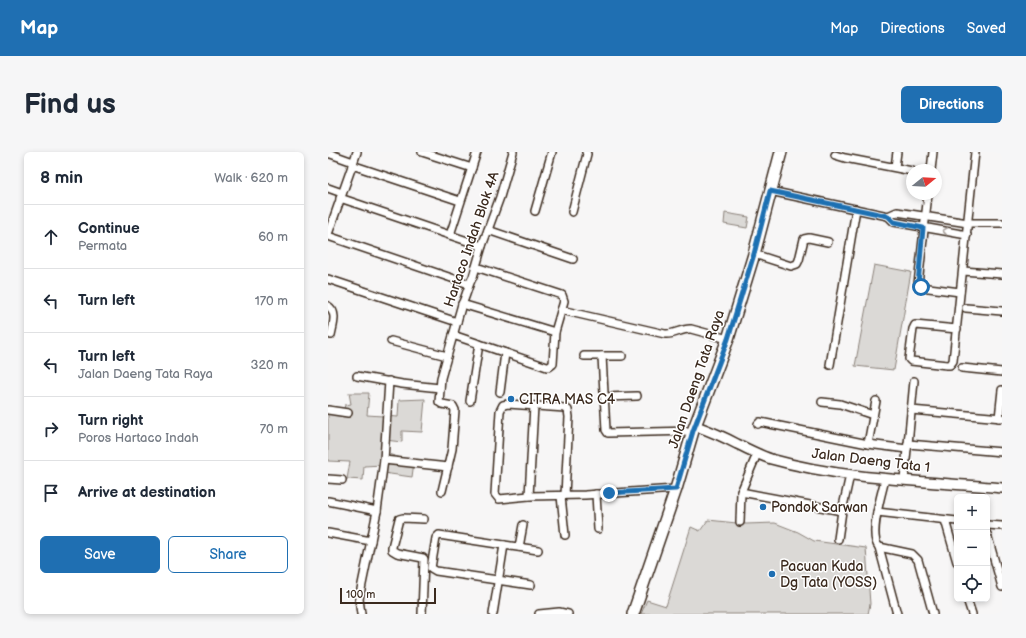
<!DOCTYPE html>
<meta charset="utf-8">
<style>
:root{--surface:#fff;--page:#f6f6f7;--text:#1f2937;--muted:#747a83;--line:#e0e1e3;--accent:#1f6fb2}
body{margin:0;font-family:"Balsamiq Sans",sans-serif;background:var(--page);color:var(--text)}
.controls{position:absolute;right:12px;bottom:12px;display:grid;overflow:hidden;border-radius:6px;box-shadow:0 2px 6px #0003}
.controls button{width:36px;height:36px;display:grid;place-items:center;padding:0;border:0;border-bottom:1px solid var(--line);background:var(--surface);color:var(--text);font:20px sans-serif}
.compass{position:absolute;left:578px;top:12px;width:36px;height:36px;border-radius:50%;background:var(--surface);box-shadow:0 2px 6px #0003;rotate:72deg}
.scale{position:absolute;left:12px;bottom:10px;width:96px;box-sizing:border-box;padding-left:4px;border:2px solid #3b2a1e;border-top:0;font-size:11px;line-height:14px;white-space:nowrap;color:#3b2a1e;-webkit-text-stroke:3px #fff;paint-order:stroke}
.stop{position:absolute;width:12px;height:12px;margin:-9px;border:3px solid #1f6fb2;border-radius:50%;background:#fff}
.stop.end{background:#1f6fb2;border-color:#fff;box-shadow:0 1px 4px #0008}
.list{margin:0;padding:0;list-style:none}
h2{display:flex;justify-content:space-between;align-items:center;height:52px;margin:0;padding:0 16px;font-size:17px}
h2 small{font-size:13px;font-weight:400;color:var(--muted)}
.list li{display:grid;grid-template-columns:26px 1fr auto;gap:12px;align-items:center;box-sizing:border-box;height:64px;padding:0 16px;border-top:1px solid var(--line)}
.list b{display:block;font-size:15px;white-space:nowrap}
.list p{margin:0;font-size:13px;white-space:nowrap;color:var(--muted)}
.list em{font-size:13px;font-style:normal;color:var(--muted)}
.actions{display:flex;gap:8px;padding:12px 16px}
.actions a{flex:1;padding:9px 0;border:1px solid var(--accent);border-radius:6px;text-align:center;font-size:14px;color:var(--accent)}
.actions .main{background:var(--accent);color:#fff}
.icon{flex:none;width:22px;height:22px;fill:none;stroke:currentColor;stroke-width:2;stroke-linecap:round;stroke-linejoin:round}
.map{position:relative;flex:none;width:674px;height:462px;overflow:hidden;border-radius:6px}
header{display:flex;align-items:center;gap:24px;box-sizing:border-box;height:56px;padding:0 20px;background:var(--accent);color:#fff}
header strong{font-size:19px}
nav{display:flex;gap:22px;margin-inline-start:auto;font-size:14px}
.intro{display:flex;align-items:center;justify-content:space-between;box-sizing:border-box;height:96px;padding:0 24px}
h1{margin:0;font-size:28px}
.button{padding:10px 18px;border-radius:6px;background:var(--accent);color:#fff;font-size:14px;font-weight:700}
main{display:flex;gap:24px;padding:0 24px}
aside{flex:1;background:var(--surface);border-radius:6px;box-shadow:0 2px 6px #0003}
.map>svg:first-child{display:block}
.green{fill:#dbd9d6;stroke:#8b827a}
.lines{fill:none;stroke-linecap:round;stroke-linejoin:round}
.minor-casing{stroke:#3b2a1e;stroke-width:10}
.tertiary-casing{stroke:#3b2a1e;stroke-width:12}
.primary-casing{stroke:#3b2a1e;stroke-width:14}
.minor{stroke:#fff;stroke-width:7}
.tertiary{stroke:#fff;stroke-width:9}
.primary{stroke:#fff;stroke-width:11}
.oneway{stroke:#a79f9a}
.route{stroke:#1f6fb2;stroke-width:5}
.poi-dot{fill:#1f6fb2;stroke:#fff;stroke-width:1.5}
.labels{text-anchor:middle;stroke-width:3;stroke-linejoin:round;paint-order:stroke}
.street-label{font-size:14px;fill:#3b2a1e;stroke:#fff}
.poi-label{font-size:14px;fill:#3b2a1e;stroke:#fff;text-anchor:start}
</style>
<header>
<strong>Map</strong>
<nav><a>Map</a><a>Directions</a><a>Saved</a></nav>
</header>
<div class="intro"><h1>Find us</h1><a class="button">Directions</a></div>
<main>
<aside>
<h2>8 min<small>Walk · 620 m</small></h2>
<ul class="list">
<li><svg class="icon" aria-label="ahead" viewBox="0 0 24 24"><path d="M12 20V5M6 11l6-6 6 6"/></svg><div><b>Continue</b><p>Permata</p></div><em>60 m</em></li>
<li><svg class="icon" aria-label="left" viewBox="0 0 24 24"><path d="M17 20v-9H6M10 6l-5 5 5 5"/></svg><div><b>Turn left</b></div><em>170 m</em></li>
<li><svg class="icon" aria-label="left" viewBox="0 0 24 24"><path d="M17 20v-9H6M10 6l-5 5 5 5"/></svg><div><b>Turn left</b><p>Jalan Daeng Tata Raya</p></div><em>320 m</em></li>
<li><svg class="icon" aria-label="right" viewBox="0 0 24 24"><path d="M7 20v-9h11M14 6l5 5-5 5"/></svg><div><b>Turn right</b><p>Poros Hartaco Indah</p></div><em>70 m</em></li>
<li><svg class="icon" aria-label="arrive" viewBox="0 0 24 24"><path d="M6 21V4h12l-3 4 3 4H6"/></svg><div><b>Arrive at destination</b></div></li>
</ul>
<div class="actions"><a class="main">Save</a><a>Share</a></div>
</aside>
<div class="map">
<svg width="674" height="462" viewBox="0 0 674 462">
<rect width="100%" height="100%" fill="#f7f6f6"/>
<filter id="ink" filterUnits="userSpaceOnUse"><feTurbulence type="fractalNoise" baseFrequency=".025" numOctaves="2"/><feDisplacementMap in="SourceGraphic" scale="8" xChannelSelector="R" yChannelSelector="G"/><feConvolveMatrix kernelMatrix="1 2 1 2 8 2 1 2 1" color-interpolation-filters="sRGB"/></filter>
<g filter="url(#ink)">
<g class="green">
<path d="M397,61L421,65L419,76L396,72Z"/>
<path d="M546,113L583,120L566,218L527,214Z"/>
<path d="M21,241H41L39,263L70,265L71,248L97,247L94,280L74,279V290L57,288V301L86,310L84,325L55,321V313L36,314L35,328L19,327L22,310L0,309V259H15L17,253L23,252Z"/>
<path d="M380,368L418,372L447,371L470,380L486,389L538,396L542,452L540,462H313L319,448L338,454L363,375L372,379Z"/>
</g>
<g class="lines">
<g class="minor-casing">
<g id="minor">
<path d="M94,0L144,16"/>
<path d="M0,1L25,10"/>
<path d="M507,3L517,6L584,19"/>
<path d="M24,13L132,49"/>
<path d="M567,15L569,0"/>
<path d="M603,18L605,0"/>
<path d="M0,36L14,41"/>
<path d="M442,39L560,64L566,70L639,83"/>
<path d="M600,42L590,132L593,135L632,140"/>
<path d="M12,46L154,94"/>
<path d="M207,59L224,0"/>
<path d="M244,60L259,2L258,0"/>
<path d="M560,64L569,60L640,71H674"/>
<path d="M160,78L245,107"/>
<path d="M0,82L29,0"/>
<path d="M122,83L149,0"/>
<path d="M0,84L141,132"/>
<path d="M426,102L463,114L469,112L471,108L476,87L481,86L500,90"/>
<path d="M635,119L674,122"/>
<path d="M0,127L129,170"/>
<path d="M134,152L227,180"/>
<path d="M0,154C10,160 5,173 3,183"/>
<path d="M638,156L674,159"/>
<path d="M233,158L337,182C347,183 354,176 363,177L400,187"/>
<path d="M629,177L587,173L585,177L581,207L583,209L619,213H622L625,209L647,0"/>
<path d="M125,183L219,215H221L225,212L227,180L236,149L234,143L148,115"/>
<path d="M63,189L119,204"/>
<path d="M256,204H294"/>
<path d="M274,204L278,278L280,281L365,279"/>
<path d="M502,213L528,57"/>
<path d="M634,216L674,220"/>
<path d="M29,224L74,232L112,236"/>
<path d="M172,240L177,201"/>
<path d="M276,245L309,244"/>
<path d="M142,249L151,192"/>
<path d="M494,250L512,252L545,263"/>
<path d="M0,258L20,261"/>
<path d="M583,258L674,266"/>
<path d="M671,266L674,238"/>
<path d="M430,272L432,270L540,292L579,297L580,292L674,300"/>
<path d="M540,292L548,249"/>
<path d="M580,292L586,229"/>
<path d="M56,308L120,315"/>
<path d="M0,327L14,328"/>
<path d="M557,327C554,341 540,384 551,395L569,462"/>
<path d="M576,328L579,297"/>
<path d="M114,339L124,297L127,258L125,254L114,252L111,250L113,226L134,152C138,145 141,130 145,125L154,94L172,45L185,0"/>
<path d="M413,340L429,302"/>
<path d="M268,342L270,377"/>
<path d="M237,343L241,265L240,258L237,256L180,252L175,253L172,259L167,342L171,347L201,344L257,343L348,337"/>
<path d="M201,344L206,254"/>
<path d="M233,344L237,383"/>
<path d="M0,349L49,359"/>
<path d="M549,360L629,369"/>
<path d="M617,368L629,410"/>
<path d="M412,370L413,340L514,359"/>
<path d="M659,373L674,374"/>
<path d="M0,381L43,389"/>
<path d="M659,382L674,435"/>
<path d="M510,387L514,359L522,323"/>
<path d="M176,393L111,383L108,386L103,416L108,419L203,433"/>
<path d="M191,395L195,373"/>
<path d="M551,395L584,402L590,408L605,462"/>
<path d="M639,447L644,462"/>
<path d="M33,462L31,447L49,359L56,308L61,229"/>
<path d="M94,462L96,407L95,406L69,401L64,398V395L71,367L75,366L96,367"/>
<path d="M165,462L176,393L210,398"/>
<path d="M211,462L231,460L240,462"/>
</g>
</g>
<g class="tertiary-casing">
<path id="tertiary" d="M368,274C382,279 396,285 409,292C420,297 431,303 443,307C518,328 597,329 674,336"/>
</g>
<g class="primary-casing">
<path id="primary" d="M305,462L348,337L365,279L400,187L426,102L453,0"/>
</g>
<use href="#minor" class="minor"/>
<use href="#tertiary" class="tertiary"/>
<use href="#primary" class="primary"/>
</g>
<defs><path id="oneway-chevron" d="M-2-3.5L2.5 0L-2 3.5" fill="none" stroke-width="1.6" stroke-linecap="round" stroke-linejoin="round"/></defs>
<use class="oneway" href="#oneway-chevron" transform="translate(617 79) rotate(-171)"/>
</g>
<g class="lines" filter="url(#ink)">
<path class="route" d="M281,341L348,337L365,279L400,187L426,102L442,39L560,64L566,70L595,76L590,132L593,135"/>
</g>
<g class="poi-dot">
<circle cx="183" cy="247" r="4"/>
<circle cx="435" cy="355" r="4"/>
<circle cx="444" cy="422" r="4"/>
</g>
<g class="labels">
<g class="street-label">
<text transform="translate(143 87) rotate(-71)" y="5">Hartaco Indah Blok 4A</text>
<text transform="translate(368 227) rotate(-71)" y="5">Jalan Daeng Tata Raya</text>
<text transform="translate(543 308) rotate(7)" y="5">Jalan Daeng Tata 1</text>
</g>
<g class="poi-label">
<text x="191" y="252">CITRA MAS C4</text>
<text x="443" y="360">Pondok Sarwan</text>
<text x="452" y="419">Pacuan Kuda<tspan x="452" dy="16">Dg Tata (YOSS)</tspan></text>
</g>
</g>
</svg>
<div class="controls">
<button>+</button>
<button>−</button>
<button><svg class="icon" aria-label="locate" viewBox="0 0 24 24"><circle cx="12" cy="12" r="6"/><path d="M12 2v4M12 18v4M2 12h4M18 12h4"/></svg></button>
</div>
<svg class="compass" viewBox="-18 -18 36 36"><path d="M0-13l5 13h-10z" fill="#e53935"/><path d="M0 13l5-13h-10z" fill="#747a83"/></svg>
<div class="scale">100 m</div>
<div class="stop" style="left:593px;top:135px"></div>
<div class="stop end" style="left:281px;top:341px"></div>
</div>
</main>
